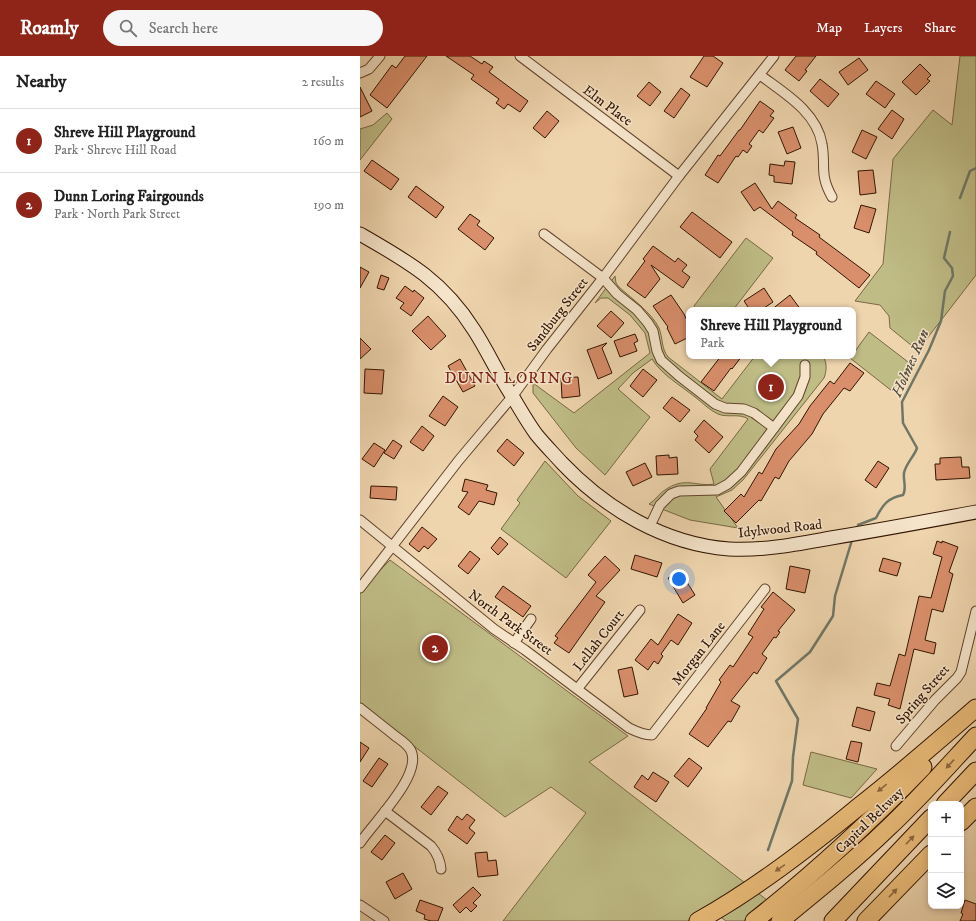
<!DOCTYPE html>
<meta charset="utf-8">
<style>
:root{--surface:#fff;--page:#f6f6f6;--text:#222;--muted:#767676;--line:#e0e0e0;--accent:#8f2418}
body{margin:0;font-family:"IM FELL DW Pica",serif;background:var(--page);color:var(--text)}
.controls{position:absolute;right:12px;bottom:12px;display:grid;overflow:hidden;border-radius:8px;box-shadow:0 2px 6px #0003}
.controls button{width:36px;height:36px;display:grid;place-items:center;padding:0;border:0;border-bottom:1px solid var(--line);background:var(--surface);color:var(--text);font:20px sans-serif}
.you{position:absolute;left:319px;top:523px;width:14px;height:14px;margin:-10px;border:3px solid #fff;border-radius:50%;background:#1a73e8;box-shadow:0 0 0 6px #1a73e833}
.badge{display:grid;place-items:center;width:26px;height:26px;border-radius:50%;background:var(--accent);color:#fff;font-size:13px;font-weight:700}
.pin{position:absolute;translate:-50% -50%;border:2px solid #fff;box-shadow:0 1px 4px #0006}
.popup{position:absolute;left:326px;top:251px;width:170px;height:52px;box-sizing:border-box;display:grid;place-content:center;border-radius:8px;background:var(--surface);filter:drop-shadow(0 1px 3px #0005);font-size:13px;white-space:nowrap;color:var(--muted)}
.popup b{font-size:15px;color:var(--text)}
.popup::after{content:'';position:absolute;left:50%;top:100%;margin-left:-8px;border:8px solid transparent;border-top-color:var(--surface)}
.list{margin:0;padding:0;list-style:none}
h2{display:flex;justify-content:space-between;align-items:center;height:52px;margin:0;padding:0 16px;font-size:17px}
h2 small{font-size:13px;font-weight:400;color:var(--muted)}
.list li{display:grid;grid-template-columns:26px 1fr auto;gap:12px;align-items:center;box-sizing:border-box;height:64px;padding:0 16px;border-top:1px solid var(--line)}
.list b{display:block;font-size:15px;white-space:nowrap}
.list p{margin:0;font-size:13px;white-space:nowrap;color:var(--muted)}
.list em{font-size:13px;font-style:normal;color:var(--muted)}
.icon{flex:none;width:22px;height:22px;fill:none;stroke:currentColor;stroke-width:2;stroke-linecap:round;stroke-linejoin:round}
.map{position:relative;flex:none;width:616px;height:865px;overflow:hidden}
header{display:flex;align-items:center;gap:24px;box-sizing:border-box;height:56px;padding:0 20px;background:var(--accent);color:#fff}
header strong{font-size:19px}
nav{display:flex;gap:22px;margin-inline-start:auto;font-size:14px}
.search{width:280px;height:36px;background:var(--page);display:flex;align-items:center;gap:10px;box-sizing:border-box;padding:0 14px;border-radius:22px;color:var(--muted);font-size:15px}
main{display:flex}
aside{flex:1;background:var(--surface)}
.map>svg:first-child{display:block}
.green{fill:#bfbc86;stroke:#786843}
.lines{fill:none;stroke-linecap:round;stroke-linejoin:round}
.stream{stroke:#707766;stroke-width:2.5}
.building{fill:#d98f6b;stroke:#321400}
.street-casing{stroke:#61442c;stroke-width:11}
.secondary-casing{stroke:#321400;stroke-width:15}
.highway-casing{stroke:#321400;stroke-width:19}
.street{stroke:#f5e4ca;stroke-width:9}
.secondary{stroke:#f5e4ca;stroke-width:13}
.highway{stroke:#e8ba77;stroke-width:17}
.oneway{fill:#8d673c}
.labels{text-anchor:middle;stroke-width:3;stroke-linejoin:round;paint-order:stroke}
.street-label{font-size:14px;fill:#321400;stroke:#f5e4ca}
.water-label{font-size:15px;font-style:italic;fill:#564e3c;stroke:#f5e4ca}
.quarter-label{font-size:16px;letter-spacing:1px;fill:#7a1f14;stroke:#f5e4ca}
</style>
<header>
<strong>Roamly</strong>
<div class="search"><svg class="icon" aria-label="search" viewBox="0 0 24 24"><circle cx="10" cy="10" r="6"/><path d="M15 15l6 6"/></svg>Search here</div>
<nav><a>Map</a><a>Layers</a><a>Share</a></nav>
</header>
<main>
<aside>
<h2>Nearby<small>2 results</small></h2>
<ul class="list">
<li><span class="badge">1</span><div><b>Shreve Hill Playground</b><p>Park · Shreve Hill Road</p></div><em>160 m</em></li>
<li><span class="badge">2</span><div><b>Dunn Loring Fairgounds</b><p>Park · North Park Street</p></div><em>190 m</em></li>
</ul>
</aside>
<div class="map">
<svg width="616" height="865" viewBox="0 0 616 865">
<rect width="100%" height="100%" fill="#efd5ae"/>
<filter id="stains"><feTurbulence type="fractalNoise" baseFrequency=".005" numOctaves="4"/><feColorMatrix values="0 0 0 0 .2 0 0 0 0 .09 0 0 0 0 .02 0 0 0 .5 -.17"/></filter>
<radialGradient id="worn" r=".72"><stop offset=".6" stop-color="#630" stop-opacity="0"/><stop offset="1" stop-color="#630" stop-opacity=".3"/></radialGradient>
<g class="green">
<path d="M600,0H616V219L562,289H551L530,272L529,260L520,249L495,245L523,208L533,103L573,54L592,69Z"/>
<path d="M27,57L32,63L0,104V73L13,69Z"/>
<path d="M386,182L413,202L373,254H336L334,250Z"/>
<path d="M255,220L256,227L259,231C271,242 292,257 299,272C303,282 301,292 308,301L362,343L395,300H463C467,307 467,314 464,322L383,424L372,434L356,441L378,472L330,464L289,448C296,444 300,436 308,432C327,421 337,431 354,428L350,413L388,363C380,357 367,362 358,358C349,354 342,346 335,341C320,329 302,319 292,303L273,317L258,333L290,361L245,419L216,392L173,337V327L214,357L290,297L285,277L270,259L248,242H241L235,247Z"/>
<path d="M509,276L552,309L532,335L490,302L493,300V298Z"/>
<path d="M185,405L218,440L251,465L206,522L141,473L160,447L157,444Z"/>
<path d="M30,504L268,680L229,706L434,865H366L350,853L328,865H143L226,757L191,731L145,761L0,648V530L3,532Z"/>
<path d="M451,696L517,713L491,742L443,729Z"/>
</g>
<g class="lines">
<g class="stream">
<path d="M600,142L610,115L616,112"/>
<path d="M498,469L516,462C523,448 528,442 543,439C547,433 543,424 544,417C546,407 554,401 557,392L543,367L542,346L569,294L581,265L585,235L593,220L592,212L584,202L590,176"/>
<path d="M408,794L432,725L433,701L438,663L416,625L450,596L473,560L475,540L492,484"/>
</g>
</g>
<g class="building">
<path d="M45,0H67L27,52L10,39L32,9L36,12Z"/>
<path d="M86,0H110L122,8L124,5L133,11L129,16L168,45L160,56L148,48L144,53L136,47L139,43L111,23L114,19Z"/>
<path d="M344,0H353L363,7L347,31L330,21Z"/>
<path d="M436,0H456L445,14L447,15L439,25L425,14Z"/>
<path d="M499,2L508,14L488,29L479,16Z"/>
<path d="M560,8L571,19L567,23L570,25L556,39L542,26Z"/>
<path d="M460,23L479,38L468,51L450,35Z"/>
<path d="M516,25L535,38L525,52L506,38Z"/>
<path d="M289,26L301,36L290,50L277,40Z"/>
<path d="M0,31L12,55L0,61Z"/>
<path d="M321,32L330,39L314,62L304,55Z"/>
<path d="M400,45L414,55L410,60L414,62L403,77L399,74L389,88L392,90L387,97L383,94L378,101L376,100L358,127L345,119L358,99L360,100L379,74H380Z"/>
<path d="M532,54L544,63L532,83L518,73Z"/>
<path d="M187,55L199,65L185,82L173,72Z"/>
<path d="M433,71L441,92L427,98L418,76Z"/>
<path d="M502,74L517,81L506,103L492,96Z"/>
<path d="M12,104L39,123L31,134L4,115Z"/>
<path d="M425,105L435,106L432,128L414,126V120L409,119L410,108L424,110Z"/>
<path d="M513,114L516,137L500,139L498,115Z"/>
<path d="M395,127L412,153L418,145L437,159L435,162L460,179L459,181L510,219L499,232L456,198L457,196L432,179L433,176L400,151L394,155L381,136Z"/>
<path d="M56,130L84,151L76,162L48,141Z"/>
<path d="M501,149L516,153L509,177L494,172Z"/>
<path d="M332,156L372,186L360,202L320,171Z"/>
<path d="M110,158L120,165L117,169L134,182L125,194L98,173Z"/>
<path d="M293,190L315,206L318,202L327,209L322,215L330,221L323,232L291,209L300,223L285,242L267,229L285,205L283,203Z"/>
<path d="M0,211L9,216L0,232Z"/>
<path d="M21,219L29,222L24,234L17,232Z"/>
<path d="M45,230L53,236L54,234L64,242L51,260L40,252L44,247L36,242Z"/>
<path d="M404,232L413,246L401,254H390L384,245Z"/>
<path d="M311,239L324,258L329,269V281L315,288L307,272L308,271L293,250Z"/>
<path d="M430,239L441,254H411Z"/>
<path d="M251,255L264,267L251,282L237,270Z"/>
<path d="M68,260L86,280L71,294L52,275Z"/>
<path d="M275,278L278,285L274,287L277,295L260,301L254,285Z"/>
<path d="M0,282L11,293L0,303Z"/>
<path d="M247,287L242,292L252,317L238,323L227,294Z"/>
<path d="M361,300H382L372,313L371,312L354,335L341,326Z"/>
<path d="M100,303L115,330L103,336L88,310Z"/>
<path d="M490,307L504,317L490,335L484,332L463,358L452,378L429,405L419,423L415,421L401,445L399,444L376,467L364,455L381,438L384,441L399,416L402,418L416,393L439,368L450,350L470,325L474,328Z"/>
<path d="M5,313L24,314L22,338L4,337Z"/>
<path d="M283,313L297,324L283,341L270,330Z"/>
<path d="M218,321L220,340L202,342L201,322Z"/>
<path d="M83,340L98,351L85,370L69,360Z"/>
<path d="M312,341L330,354L320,366L303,352Z"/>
<path d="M344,364L363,381L349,397L335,384L338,380L334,376Z"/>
<path d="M62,370L74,380L63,395L50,386Z"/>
<path d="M147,383L164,397L154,410L137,395Z"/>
<path d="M33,384L42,390L34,403L24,397Z"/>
<path d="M14,387L25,394L14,411L2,403Z"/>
<path d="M309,399V402L317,401L318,418L297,419L296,400Z"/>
<path d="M601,401L602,411H609L610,422L576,424L575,408H580V402Z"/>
<path d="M518,405L529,412L516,432L505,424Z"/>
<path d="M285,407L292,421L273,430L266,416Z"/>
<path d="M105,423L128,429L126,434L137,437L134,449L119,445L109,459L98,451L108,436L102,435Z"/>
<path d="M11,430L37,431L36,444L10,442Z"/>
<path d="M62,471L77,483L68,493L64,490L59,496L49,488Z"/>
<path d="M140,481L148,488L138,499L131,492Z"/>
<path d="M577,485L582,487V485L598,491L589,516L593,518L583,556L572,553L565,584L576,587L574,598L554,593L540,653L528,649L530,643L514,639L517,627L530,630L539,598L545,600L559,540L571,542L582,501L573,498Z"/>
<path d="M110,495L120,503L108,518L98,510Z"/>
<path d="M275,499L302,507L297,521L271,513Z"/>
<path d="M245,500L260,514L236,540L245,546L209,597L194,587L198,582L195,580L236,526L228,519Z"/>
<path d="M523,502L541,507L537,520L519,515Z"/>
<path d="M430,510L450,514L445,537L426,533Z"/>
<path d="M320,515L335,539L323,547L308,522Z"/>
<path d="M143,530L171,550L163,561L135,541Z"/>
<path d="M413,536L435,554L418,575L420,576L416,582L414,581L402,598L407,602L397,618L394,616L371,645L380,650L371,666L368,665L348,691L329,678L347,652H346L361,626L359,624L370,609L373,611L393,581L388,578L404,553L401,551Z"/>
<path d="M318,558L332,567L318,589L311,584L301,598L303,600L298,608L294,605L288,614L275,604L291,583L298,589Z"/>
<path d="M272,611L278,638L264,641L258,614Z"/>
<path d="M497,651L515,656L510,675L492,670Z"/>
<path d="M491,685L502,687L498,706L486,703Z"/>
<path d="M0,686L9,692L0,706Z"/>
<path d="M19,702L28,708L12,731L3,725Z"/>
<path d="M329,702L342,712L328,731L314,720Z"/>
<path d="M293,716L309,726L296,746L274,731L282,719L288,724Z"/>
<path d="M78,730L88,737L71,759L61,751Z"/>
<path d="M107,758L115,764L109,772L115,777L107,788L88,774L97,760L102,764Z"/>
<path d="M25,779L35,787L22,804L11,796Z"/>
<path d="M127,796L128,805L136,804L138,819L118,821L115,797Z"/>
<path d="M43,817L52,833L35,843L26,826Z"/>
<path d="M113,831L121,839L113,847L117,850L111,856L106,851L100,857L93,849Z"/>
<path d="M60,844L83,852L78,865H71L64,863L65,859L56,855Z"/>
<path d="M605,844L616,848V865H600L603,858L601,857Z"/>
</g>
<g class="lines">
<g class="street-casing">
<g id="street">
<path d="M160,0L319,120"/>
<path d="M0,17L9,13L20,0"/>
<path d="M400,19C424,37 457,56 462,88C466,110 459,118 472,141"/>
<path d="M184,178L243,222L257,238L277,254L288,267L293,275L297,295L301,304L319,320L355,348L365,352L384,353L394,357L414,372"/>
<path d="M0,464L134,573L165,594L269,672C277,676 284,679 292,679L405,533"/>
<path d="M289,472L300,449L311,438L319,435L357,434L368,428L381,416L438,340L445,321V309"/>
<path d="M0,532L99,404L152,341L187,293L243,222L319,120L414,0"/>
<path d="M154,587L171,563"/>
<path d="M218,632L280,554"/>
<path d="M0,652C11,661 23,670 34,679C39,683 46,687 50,693C65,717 13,767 0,787"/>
<path d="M536,690L575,644L597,622L601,616L616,555"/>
<path d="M25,755L71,790C77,797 80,803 81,813"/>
<path d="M0,849L24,865"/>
</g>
</g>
<g class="secondary-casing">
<path id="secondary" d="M0,178C49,206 83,225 114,274C129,297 139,321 154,343C161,355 168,367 176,378C184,388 193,397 202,407C246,453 304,488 369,493C403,495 437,488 471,482C519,474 568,465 616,456"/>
</g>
<g class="highway-casing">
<g id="highway">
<path d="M585,748L616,715"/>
<path d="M601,766L616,751"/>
<path d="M338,865C395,833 447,793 497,752C538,720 577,686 616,652"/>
<path d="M394,865C455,817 510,766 563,711"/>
<path d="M420,865C457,835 494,805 528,772C559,743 587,711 616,680"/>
<path d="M473,865L571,762"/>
<path d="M506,865L571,798"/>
</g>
</g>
<use href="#street" class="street"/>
<use href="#secondary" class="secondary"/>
<use href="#highway" class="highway"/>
</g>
<defs><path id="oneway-solid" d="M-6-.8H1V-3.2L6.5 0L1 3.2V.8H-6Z"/></defs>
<g class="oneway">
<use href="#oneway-solid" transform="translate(590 708) rotate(133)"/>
<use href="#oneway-solid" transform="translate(522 732) rotate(141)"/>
<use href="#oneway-solid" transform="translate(550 784) rotate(-46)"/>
<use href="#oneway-solid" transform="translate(420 812) rotate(145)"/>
<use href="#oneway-solid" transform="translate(533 837) rotate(-46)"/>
</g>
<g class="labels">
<g class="street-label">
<text transform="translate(248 49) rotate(37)" y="5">Elm Place</text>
<text transform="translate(197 258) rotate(-52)" y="5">Sandburg Street</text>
<text transform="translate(420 472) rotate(-6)" y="5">Idylwood Road</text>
<text transform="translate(151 566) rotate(36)" y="5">North Park Street</text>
<text transform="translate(238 584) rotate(-52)" y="5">Lellah Court</text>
<text transform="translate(338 597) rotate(-52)" y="5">Morgan Lane</text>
<text transform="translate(562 638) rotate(-49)" y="5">Spring Street</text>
<text transform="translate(509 764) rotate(-44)" y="5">Capital Beltway</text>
</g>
<g class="water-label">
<text transform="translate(550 307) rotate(-66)" y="5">Holmes Run</text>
</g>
<g class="quarter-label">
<text x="149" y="327">DUNN LORING</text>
</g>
</g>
<rect width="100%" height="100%" filter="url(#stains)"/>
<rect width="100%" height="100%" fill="url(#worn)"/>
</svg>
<div class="controls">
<button>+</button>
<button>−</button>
<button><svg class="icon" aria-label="layers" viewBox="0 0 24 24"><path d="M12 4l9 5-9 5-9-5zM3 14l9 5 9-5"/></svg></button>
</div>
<div class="you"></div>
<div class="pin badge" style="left:411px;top:331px">1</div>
<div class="popup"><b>Shreve Hill Playground</b>Park</div>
<div class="pin badge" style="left:75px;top:592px">2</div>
</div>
</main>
